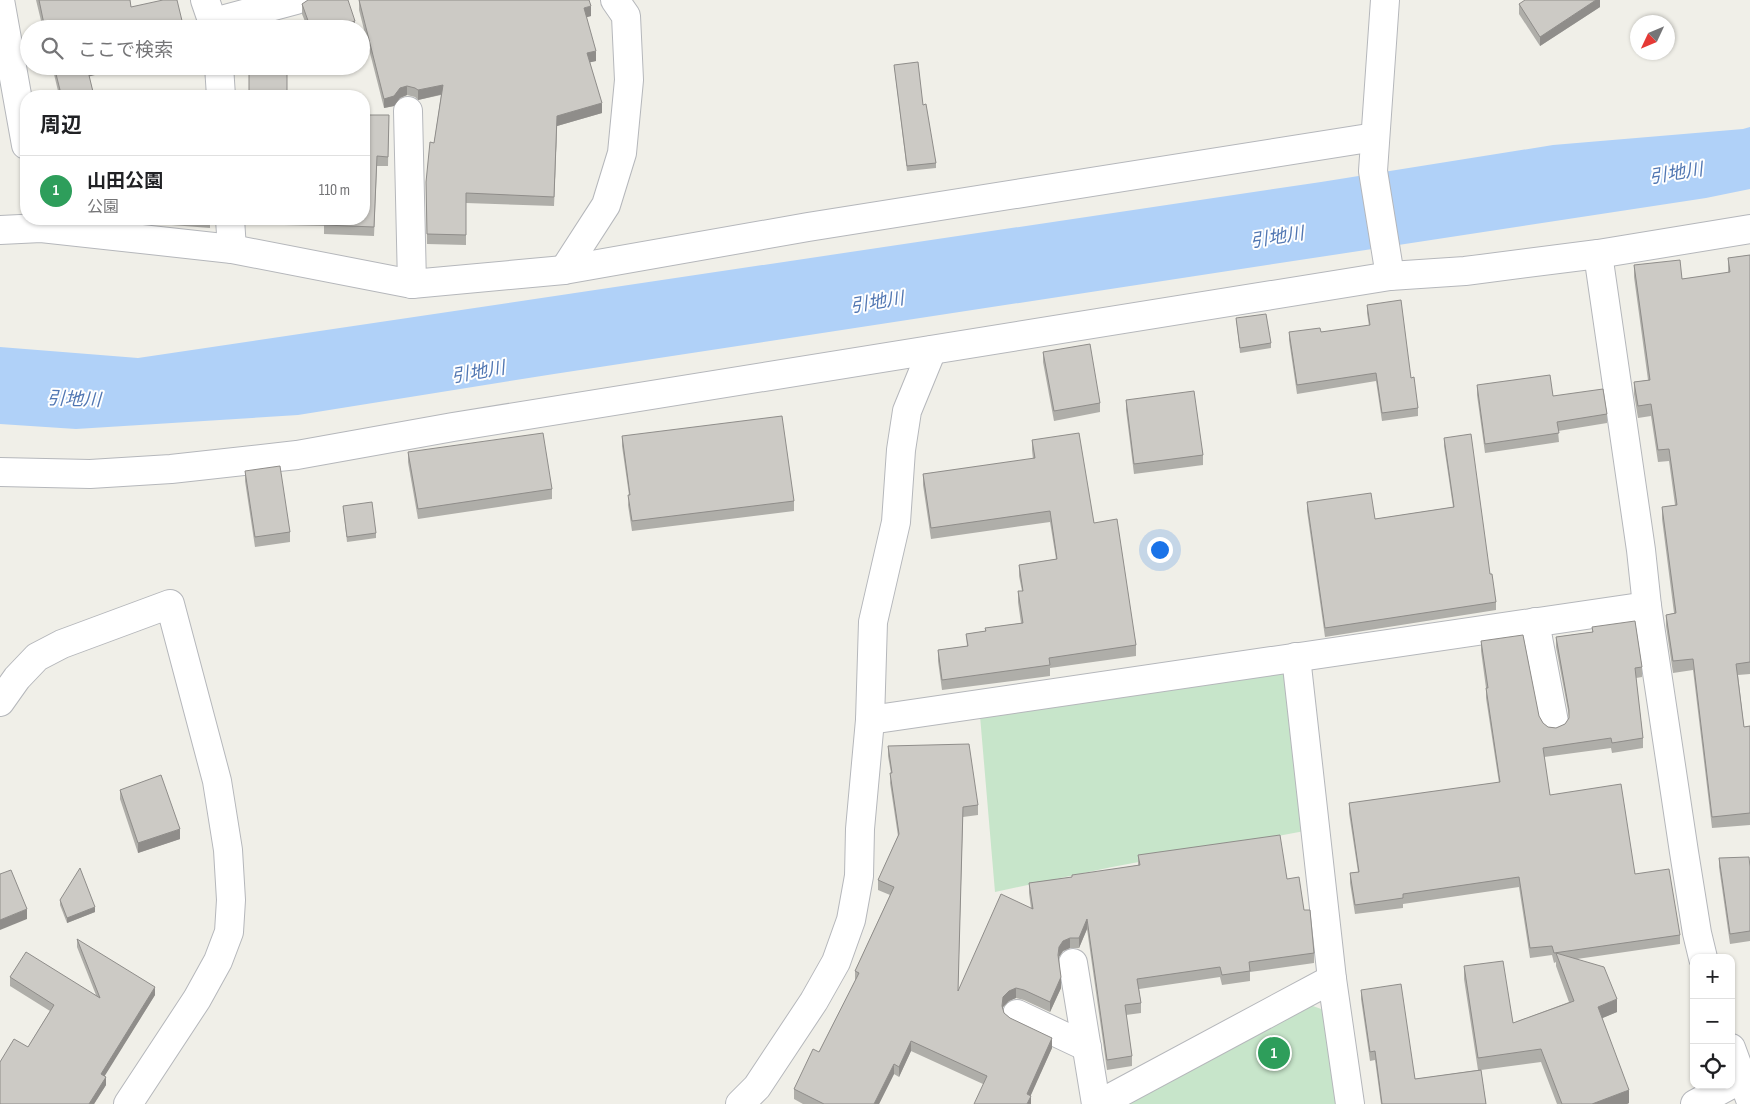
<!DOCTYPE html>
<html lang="ja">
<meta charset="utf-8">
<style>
:root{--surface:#fff;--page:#f2f2f2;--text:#202124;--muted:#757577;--line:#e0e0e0;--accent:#dc5e42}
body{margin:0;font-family:"Sofia Sans Condensed","Noto Sans JP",sans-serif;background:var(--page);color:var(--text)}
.controls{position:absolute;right:15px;bottom:15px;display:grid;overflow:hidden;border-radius:10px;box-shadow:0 1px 4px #0004}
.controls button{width:45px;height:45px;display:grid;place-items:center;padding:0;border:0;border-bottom:1px solid var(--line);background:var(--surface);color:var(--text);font:25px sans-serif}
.compass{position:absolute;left:1630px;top:15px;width:45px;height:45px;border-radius:50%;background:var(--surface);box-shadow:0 1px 4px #0004;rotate:226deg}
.you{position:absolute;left:1159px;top:549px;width:18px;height:18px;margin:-12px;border:4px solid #fff;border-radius:50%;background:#1a73e8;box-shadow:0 0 0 8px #1a73e833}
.badge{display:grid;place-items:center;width:32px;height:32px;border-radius:50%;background:var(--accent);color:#fff;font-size:16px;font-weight:700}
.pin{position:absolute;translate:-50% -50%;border:2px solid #fff;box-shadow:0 1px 5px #0006}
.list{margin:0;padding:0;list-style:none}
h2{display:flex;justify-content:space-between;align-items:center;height:65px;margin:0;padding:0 20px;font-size:21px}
h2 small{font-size:16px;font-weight:400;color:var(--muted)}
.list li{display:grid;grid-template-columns:32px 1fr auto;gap:15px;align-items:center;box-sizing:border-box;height:70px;padding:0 20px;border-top:1px solid var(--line)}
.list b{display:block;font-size:19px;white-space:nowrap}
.list p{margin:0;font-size:16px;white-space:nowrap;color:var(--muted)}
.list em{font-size:16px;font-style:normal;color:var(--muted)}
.icon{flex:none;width:28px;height:28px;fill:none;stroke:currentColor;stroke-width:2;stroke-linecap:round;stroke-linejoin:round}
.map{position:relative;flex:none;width:1750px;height:1104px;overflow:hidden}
.search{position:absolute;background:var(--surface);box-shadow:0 1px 4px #0004;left:20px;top:20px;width:350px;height:55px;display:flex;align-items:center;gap:12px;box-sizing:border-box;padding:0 18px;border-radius:28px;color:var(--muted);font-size:19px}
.panel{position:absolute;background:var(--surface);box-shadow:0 1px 4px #0004;left:20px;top:90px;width:350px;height:135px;border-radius:20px}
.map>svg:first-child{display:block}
.green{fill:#c7e5ca}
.water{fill:#b0d1f8}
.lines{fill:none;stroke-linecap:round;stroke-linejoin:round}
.minor-casing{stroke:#b5b7bb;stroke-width:30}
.minor{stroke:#fff;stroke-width:28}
.wall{fill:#afaea9}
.shaded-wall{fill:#8f8d8a}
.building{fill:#cccac5;stroke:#8f8d8a}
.labels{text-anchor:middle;stroke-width:4;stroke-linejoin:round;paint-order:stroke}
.water-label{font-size:18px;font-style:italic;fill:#5076b2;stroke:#fff}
</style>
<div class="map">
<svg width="1750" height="1104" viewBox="0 0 1750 1104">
<rect width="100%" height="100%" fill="#f0efe8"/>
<g class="green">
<path d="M1296,657L1315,829L1112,867L995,892L979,704Z"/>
<path d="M1310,1005L1324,1010L1337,1104H1123Z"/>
</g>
<path class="water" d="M1750,127V189L1706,198L554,374L298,415L76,429L0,424V347L138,358L1321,182L1553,145L1743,129Z"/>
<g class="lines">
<g class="minor-casing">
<g id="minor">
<path d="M0,0L26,145"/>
<path d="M205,0L215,29"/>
<path d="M1385,0L1373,171L1390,276"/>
<path d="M214,22L296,0"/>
<path d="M219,66L221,96"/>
<path d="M408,111L412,284"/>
<path d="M230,219L232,249"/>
<path d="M0,230L41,228L232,249L412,284L564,270L808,227L1375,137"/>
<path d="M1598,254L1641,550L1647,606L1684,852L1697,933L1703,958"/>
<path d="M564,270L606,205L622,153L629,80L626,16L615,0"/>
<path d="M0,472L90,474L171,469L297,455L453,427L1390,276L1465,271L1598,254L1750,229"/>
<path d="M1535,622L1554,722"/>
<path d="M1296,657L1332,979L1350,1104"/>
<path d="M0,702L17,678L37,657L62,644L170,604L217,781L228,850L231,900L229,932L218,961L197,999L128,1104"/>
<path d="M870,720L1647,606"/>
<path d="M1073,963L1096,1104"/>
<path d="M1017,1014L1087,1047"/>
<path d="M1731,1048L1750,1099"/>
<path d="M740,1104L757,1087L814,1001L836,962L851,920L859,876L860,829L870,720L873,622L896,522L901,450L907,411L932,350"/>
<path d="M1099,1104L1332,979"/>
<path d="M1695,1104L1730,1085"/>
</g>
</g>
<use href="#minor" class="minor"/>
</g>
<g class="wall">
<path d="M36,0H130L131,7L184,29H43Z"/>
<path d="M359,0L591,16L586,17L596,61L590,62L602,113L557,126L554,206L466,203V245L427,244L426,182L434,143L441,95L418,100L415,97L407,95L400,98L394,106L384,108L359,10Z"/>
<path d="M1600,0V7L1540,46L1519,14V4Z"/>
<path d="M307,1L355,29H308L302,14V4Z"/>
<path d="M894,65L923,105L936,163V168L907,171Z"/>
<path d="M52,66H131L89,76L94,96H57V91H58Z"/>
<path d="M364,115H389L388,166H377L374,236L324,234V226L246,224L245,219H364Z"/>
<path d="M142,219H215V223H210V228L159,224V220Z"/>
<path d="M1750,255V674L1738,675L1744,727L1750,726V825L1712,828L1693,670L1673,673L1666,626V615L1674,613L1662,519V507L1675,505L1669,461L1658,462L1651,416L1638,418L1634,394V382L1648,380L1634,277V265L1682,279L1728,273V258Z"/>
<path d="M1367,305L1411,378L1418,408V416L1382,421L1376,381L1297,394L1289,340V332H1321L1369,326L1367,313Z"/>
<path d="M1236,318L1271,343V348L1240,353Z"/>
<path d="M1043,352L1100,403V412L1054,421L1043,362Z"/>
<path d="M1477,385L1553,396L1607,414V423L1558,431L1559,442L1485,453L1477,395Z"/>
<path d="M1126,400L1203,455V465L1134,474L1126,410Z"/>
<path d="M622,436L794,501V511L632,531L628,505L629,495L622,446Z"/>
<path d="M1444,438L1490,574L1496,602V610L1325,637L1307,511V502L1375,519L1453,507L1444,446Z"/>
<path d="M1032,440L1094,523L1136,645V656L1050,668V676L942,690L938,661V650L967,646L966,634L985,631V628L1021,623L1018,602V591H1022L1019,576V565L1056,559L1050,522L931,539L923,485V474L1033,459L1032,450Z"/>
<path d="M408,452L552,489V499L418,519L408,462Z"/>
<path d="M245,471L290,532V542L255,547L245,481Z"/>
<path d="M343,506L376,533V538L347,542Z"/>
<path d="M1592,627L1642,667V677L1636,678L1643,738V748L1612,753L1611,748L1544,757L1550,795L1635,874L1680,935V944L1577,959L1617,1012L1602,1018L1629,1103L1627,1104H1557L1541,1062L1481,1070L1486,1104H1381L1375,1060L1370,1061L1361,999V990L1415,1079L1478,1070L1464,979V966L1513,1023L1569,1002L1556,966V962L1554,963L1552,955L1530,958L1519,887L1403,904V908L1355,914L1350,883V873L1358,872L1349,813V803L1499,783L1486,698V688L1481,651V641L1539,716L1543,723L1548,727L1556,728L1565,724L1569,718V716L1556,647V637L1592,632Z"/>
<path d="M888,746L978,805V815L963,817L958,990L1031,908L1029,893V883L1072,877L1138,865V855L1287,879L1304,910L1314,953V963L1250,972V981L1222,985L1220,977L1139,989L1141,1003V1013L1126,1015L1132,1056V1066L1107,1070L1087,929L1079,948H1070L1063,951L1059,957L1061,988L1050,1012L1024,1000L1016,998L1009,1001L1003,1007V1009L1004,1013L1010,1018L1052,1048L1030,1096L1031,1104L983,1084L911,1051L899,1077L894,1074L879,1104H803L794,1099V1089L819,1052L855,981V971L890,895L878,890V880L898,836L890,783L891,773L888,756Z"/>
<path d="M120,790L180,839L138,853L120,799Z"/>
<path d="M1719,858L1750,867V941L1730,944L1719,867Z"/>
<path d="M60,900L95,912L67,923L60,905Z"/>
<path d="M77,939L155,995L104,1076L106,1085L94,1104H0L28,1047L50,1011L10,986V977L96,995L77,947Z"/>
</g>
<g class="shaded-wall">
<path d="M1596,0H1600V7L1540,46V37Z"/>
<path d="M591,6V16L584,18V8Z"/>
<path d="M355,21V29H332Z"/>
<path d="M596,51V61L587,63V53Z"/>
<path d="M92,66H131L87,77V67Z"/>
<path d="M443,85V94L418,100V90Z"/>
<path d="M407,86V95L400,98L394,106L384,108V99L400,88Z"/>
<path d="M602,103V113L557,126L554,206L557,116Z"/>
<path d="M180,829V839L138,853V843Z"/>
<path d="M95,907V912L67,923V918Z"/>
<path d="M27,909V919L0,930V920Z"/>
<path d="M1087,919V929L1079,948V938Z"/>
<path d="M1070,938V948L1063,951L1059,957L1058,966L1059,947L1063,941Z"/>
<path d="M1061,977V988L1050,1012V1002Z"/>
<path d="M155,987V995L101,1082V1074Z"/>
<path d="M1016,988V998L1009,1001L1003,1007L1002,1016V1006L1003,997L1009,991Z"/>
<path d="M1617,999V1012L1598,1020V1007Z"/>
<path d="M1052,1038V1048L1027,1104V1094Z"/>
<path d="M911,1041V1051L899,1077V1067Z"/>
<path d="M894,1064V1074L879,1104H874Z"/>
<path d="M106,1077V1085L94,1104H89Z"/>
<path d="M1629,1090V1103L1627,1104H1592Z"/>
<path d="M1031,1096V1104H1027Z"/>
</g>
<g class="building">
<path d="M39,0H130L131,7L163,0H177L184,29H45Z"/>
<path d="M308,0H348L355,21L332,29H311L302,4Z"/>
<path d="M359,0H589L591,6L584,8L596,51L587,53L602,103L557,116L554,197L466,193V235L427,234L426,182L430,142L434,143L443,85L418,90L415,88L407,86L400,88L394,96L384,99Z"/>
<path d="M1525,0H1596L1540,37L1519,4Z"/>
<path d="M918,62L923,105L926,104L936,163L907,166L894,65Z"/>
<path d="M54,66H92L87,67L94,96H58L57,91L60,90Z"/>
<rect x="249" y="66" width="38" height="30"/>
<path d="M364,115H389L388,157L377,156L374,227L324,225V219H364Z"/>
<path d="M1750,255V662L1736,664L1744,727L1750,726V813L1712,817L1693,659L1673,661L1666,615L1676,613L1662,507L1677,505L1669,449L1658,450L1651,404L1638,406L1634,382L1650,380L1634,265L1680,260L1682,279L1730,272L1728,258Z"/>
<path d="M1401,300L1411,378L1414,377L1418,408L1382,413L1376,373L1297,385L1289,332L1320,328L1321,332L1370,325L1367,305Z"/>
<path d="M1266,314L1271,343L1240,348L1236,318Z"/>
<path d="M1090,344L1100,403L1054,411L1043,352Z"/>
<path d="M1550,375L1553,396L1603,389L1607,414L1557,422L1559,433L1485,444L1477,385Z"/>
<path d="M1194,391L1203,455L1134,464L1126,400Z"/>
<path d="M782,416L794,501L632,521L628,495H630L622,436Z"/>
<path d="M543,433L552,489L418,509L408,452Z"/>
<path d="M1079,433L1094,523L1117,519L1136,645L1049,658L1050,665L942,680L938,650L968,646L966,634L986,631L985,628L1023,623L1018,591H1023L1019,565L1057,559L1050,511L931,528L923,474L1035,458L1032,440Z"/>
<path d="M1471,434L1490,574H1492L1496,602L1325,628L1307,502L1371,493L1375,519L1454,507L1444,438Z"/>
<path d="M280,466L290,532L255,537L245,471Z"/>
<path d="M372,502L376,533L347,537L343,506Z"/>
<path d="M1635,621L1642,667L1635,668L1643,738L1612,743L1611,738L1543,748L1550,795L1621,784L1635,874L1669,869L1680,935L1554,953L1552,946L1530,948L1519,877L1403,894V898L1355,905L1350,873L1359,872L1349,803L1500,782L1486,688H1488L1481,641L1523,635L1539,716L1543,723L1548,727L1556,728L1565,724L1569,718V710L1556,637L1593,632L1592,627Z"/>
<path d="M969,744L978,805L963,807L958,991L1001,894L1033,909L1029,883L1072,877V875L1140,865L1138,855L1280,835L1287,879L1299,877L1304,910H1310L1314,953L1249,962L1250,971L1222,975L1220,967L1137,979L1141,1003L1125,1005L1132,1056L1107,1060L1087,919L1079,938H1070L1063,941L1059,947L1058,955L1061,977L1050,1002L1024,990L1016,988L1009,991L1003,997L1002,1006L1004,1013L1010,1018L1052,1038L1027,1094L1031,1096L1027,1104H974L987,1076L911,1041L899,1067L894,1064L874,1104H824L794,1089L813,1049L819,1052L859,973L855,971L894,887L878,880L899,834L890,773H892L888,746Z"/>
<path d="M161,775L180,829L138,843L120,790Z"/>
<path d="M1749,857L1750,867V931L1730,934L1719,858Z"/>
<path d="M80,868L95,907L67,918L60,900Z"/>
<path d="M11,870L27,909L0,920V874Z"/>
<path d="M77,939L155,987L101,1074L106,1077L89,1104H0V1062L14,1039L28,1047L54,1005L10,977L26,952L100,998Z"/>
<path d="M1556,953L1604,967L1617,999L1598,1007L1629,1090L1592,1104H1562L1541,1049L1478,1058L1464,966L1503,961L1513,1023L1574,1001Z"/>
<path d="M1401,984L1415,1079L1481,1070L1486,1104H1382L1375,1051L1370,1052L1361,990Z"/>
</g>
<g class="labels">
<g class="water-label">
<text transform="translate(1676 173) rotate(-9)" y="6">引地川</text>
<text transform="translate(1277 237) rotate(-9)" y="6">引地川</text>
<text transform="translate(877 302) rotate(-9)" y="6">引地川</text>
<text transform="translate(478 372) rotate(-10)" y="6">引地川</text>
<text transform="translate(74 399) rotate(2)" y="6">引地川</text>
</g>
</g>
</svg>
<div class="controls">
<button>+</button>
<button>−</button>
<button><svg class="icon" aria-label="locate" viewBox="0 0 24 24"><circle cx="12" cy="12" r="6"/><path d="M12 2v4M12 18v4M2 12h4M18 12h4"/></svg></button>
</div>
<svg class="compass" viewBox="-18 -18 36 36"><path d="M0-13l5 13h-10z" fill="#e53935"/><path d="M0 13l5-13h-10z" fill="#757577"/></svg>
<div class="you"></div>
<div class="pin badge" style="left:1274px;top:1053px;background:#2e9e5b">1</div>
<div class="search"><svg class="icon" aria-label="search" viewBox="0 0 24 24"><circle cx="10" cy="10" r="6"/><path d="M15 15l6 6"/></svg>ここで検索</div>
<section class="panel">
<h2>周辺<small></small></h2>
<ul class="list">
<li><span class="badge" style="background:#2e9e5b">1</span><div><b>山田公園</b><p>公園</p></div><em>110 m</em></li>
</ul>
</section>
</div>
